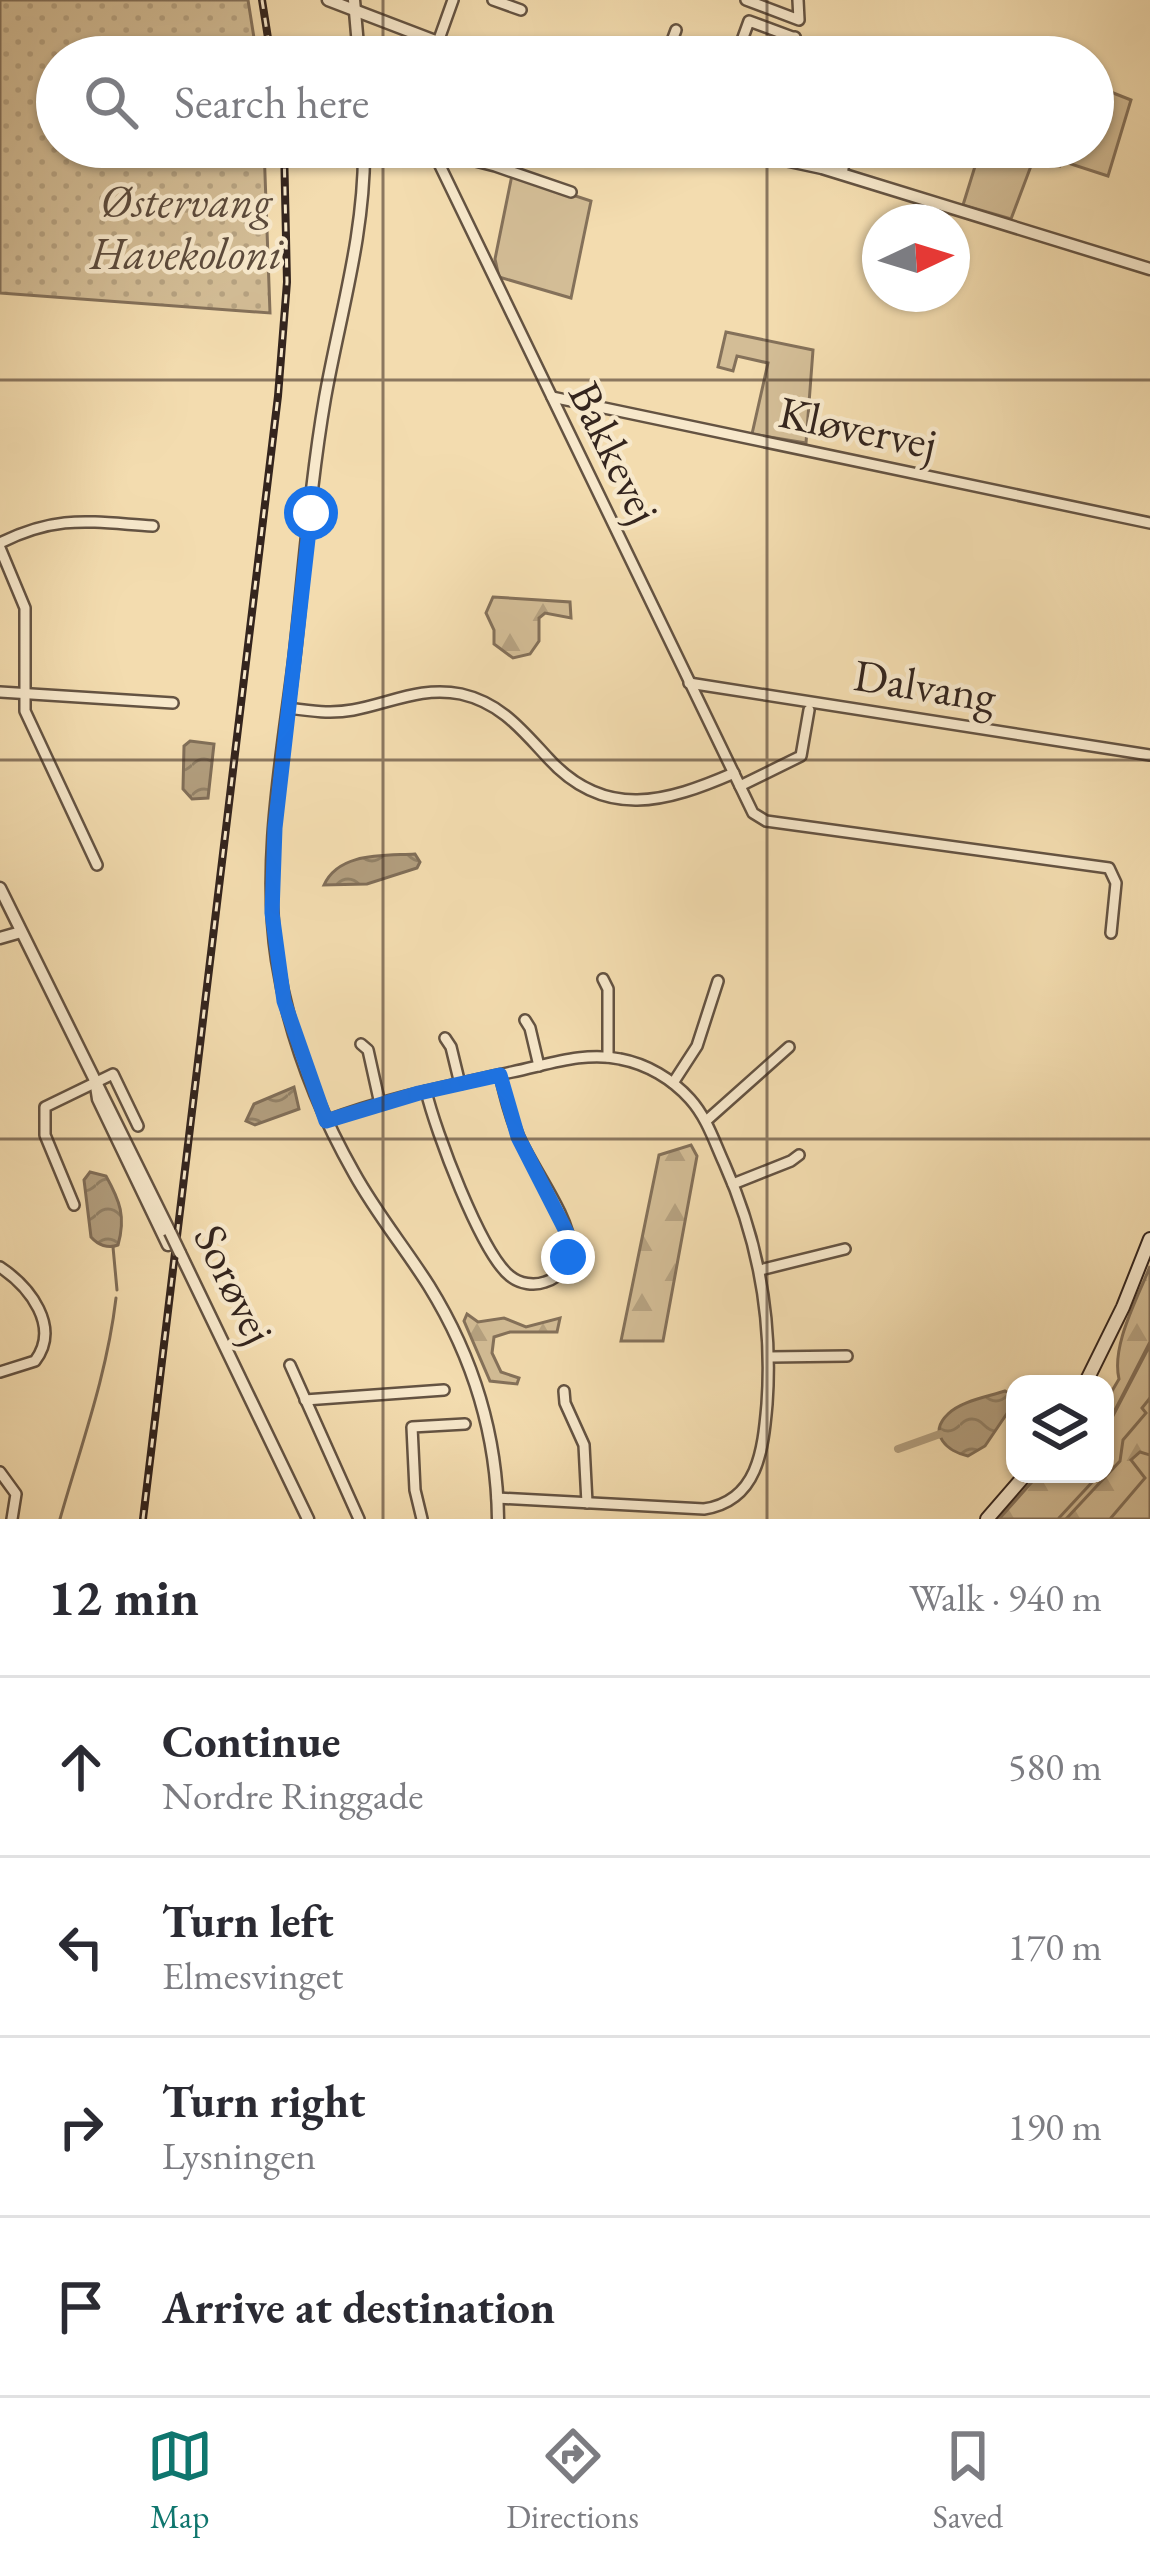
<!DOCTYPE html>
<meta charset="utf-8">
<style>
:root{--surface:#fff;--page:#f7f7f7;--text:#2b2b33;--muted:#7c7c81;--line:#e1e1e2;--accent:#0f766e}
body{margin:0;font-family:"EB Garamond",serif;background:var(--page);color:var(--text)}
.controls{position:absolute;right:36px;bottom:36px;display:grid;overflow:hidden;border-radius:24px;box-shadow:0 3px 9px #0004}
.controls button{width:108px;height:108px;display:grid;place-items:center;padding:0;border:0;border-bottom:3px solid var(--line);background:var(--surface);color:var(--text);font:60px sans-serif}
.compass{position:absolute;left:862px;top:204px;width:108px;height:108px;border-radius:50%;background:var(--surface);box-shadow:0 3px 9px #0004;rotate:86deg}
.stop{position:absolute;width:36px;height:36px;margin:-27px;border:9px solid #1a73e8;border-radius:50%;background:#fff}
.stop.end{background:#1a73e8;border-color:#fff;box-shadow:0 3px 12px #0008}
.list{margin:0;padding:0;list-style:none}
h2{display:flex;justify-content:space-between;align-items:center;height:156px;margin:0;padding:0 48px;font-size:51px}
h2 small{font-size:39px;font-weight:400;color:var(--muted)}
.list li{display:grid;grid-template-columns:78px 1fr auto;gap:36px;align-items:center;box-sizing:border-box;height:180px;padding:0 48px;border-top:3px solid var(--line)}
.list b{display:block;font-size:45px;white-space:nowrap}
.list p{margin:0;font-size:39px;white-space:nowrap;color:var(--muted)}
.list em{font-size:39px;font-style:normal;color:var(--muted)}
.icon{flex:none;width:66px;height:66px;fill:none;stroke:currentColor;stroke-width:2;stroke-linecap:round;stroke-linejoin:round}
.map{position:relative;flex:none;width:1150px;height:1519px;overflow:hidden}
.search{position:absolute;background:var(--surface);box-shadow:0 3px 9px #0004;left:36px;right:36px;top:36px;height:132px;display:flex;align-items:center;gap:30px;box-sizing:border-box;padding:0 42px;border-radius:66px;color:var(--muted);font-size:45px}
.sheet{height:876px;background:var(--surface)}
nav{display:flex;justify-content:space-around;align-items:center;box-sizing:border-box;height:168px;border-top:3px solid var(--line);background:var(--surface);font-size:33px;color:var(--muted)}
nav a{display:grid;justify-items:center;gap:6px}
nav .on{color:var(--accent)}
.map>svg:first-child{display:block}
.grass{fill:#d3bd96;stroke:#84715a;stroke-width:3}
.forest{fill:url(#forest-firs);stroke:#84715a;stroke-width:3}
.park{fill:url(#park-dots);stroke:#84715a;stroke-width:3}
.water{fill:url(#water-waves);stroke:#806e58;stroke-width:3}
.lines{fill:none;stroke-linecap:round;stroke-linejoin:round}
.stream{stroke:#806e58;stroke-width:3}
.canal{stroke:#b29e7e;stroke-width:8}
.minor-casing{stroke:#645342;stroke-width:14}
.tertiary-casing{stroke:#645342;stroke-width:15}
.secondary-casing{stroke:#34251e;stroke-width:16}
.minor{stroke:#f7e8cb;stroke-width:9}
.tertiary{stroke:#f7e8cb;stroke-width:10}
.secondary{stroke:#f7e8cb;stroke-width:12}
.rail-casing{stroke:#34251e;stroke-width:8}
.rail{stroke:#f7e8cb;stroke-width:3;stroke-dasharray:9;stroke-linecap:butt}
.tertiary-bridge-casing{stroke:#645342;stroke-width:15;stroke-linecap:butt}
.tertiary-bridge{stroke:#f7e8cb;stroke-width:10}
.route{stroke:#1a73e8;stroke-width:15}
.grid{fill:none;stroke:#34251e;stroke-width:3;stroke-opacity:0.55}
.labels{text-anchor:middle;stroke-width:9;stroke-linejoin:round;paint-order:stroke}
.park-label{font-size:45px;font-style:italic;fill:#5c4b3c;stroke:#f7e8cb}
.street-label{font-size:45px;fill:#34251e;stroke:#f7e8cb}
</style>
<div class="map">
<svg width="1150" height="1519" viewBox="0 0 1150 1519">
<defs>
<pattern id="forest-firs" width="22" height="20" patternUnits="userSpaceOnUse" patternTransform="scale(3)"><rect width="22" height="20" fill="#d3bd96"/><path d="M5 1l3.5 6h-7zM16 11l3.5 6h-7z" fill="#b6a281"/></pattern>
<pattern id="park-dots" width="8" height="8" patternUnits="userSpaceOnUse" patternTransform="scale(3)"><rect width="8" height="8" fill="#d3bd96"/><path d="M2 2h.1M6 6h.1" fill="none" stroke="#b6a281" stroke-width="1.8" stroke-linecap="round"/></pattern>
<pattern id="water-waves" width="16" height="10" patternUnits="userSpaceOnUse" patternTransform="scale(3)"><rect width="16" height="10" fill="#b29e7e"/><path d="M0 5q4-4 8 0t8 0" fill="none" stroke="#928167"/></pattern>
</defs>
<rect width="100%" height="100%" fill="#f3dcaf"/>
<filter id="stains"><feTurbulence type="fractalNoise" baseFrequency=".00167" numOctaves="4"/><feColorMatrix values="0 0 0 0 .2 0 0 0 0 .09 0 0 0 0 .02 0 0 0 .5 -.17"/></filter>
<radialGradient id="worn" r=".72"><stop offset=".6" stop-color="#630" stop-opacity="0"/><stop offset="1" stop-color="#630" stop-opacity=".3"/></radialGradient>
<g class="grass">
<path d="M1093,85L1131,100L1108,176L1062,161L1060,166L1034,158L1011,219L963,205L981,147H1093Z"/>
<path d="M512,175L591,201L571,298L499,277L495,259Z"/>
<path d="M726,332L813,350L806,443L752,434L768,363L737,356L733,371L718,367Z"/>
<path d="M1150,1345V1519H1012L1059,1474H1105V1431Z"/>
</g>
<g class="forest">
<path d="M493,597L570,602L571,618L545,613L539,618V641L530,654L513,658L494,644V630L486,613Z"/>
<path d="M691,1145L697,1156L663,1341H621L659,1155Z"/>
<path d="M1150,1266V1342L1113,1414L1105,1413V1403L1119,1379C1111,1345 1138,1298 1150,1266Z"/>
<path d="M467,1314L478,1322L504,1318L526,1327L560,1318L557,1332H510L494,1337L492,1353L501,1372L519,1378L517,1384L490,1381L464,1321Z"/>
<path d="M1150,1398V1455L1140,1452L1131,1460L1145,1478L1110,1519H1066L1120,1461L1123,1440L1146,1413L1142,1408Z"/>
<path d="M1039,1474H1069L1084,1481L1092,1474L1095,1479L1058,1519H999Z"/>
</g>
<path class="park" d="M0,0H248L257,57H57V147H264L270,313L0,293Z"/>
<g class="water">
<path d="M190,741L214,744L208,798L192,799L183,789L184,746Z"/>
<path d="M415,854L420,862L417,868L367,884L324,885C339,852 383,856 415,854Z"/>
<path d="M294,1087L299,1109L255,1125L246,1121L254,1104Z"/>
<path d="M90,1172L106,1176C120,1201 126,1217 118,1245C108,1249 98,1245 91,1237L84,1180Z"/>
<path d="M1005,1391L1014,1396V1403L985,1446L968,1456C948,1452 927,1434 948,1414C961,1401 987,1397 1005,1391Z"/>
</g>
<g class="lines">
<g class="stream">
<path d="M113,1247L117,1290"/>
<path d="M60,1519C81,1445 107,1375 116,1298"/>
</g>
<path class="canal" d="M898,1449L940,1434"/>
<g class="minor-casing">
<g id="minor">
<path d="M493,0L521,10"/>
<path d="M746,0L799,20L798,0"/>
<path d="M438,42L453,0"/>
<path d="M737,54L749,21L795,38"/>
<path d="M666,57L676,30"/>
<path d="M794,57L795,37"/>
<path d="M431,147L753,813L766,821L1109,868L1116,883L1111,933"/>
<path d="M432,150L495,166L571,192"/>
<path d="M842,174L847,147"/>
<path d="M552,397L1150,523"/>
<path d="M0,543C58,514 90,522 153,526"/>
<path d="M0,548L25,608V711L97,865"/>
<path d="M689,683L1150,755"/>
<path d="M0,692L173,703"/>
<path d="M288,708C310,711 331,714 353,710C391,703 421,686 461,694C501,703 522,730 548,758C605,821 667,802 734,773"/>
<path d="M740,786L801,756L809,710"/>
<path d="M603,979L608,989V1057"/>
<path d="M525,1020L530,1028L539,1066"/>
<path d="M445,1038L451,1047L460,1084"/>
<path d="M361,1044L368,1050L380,1104"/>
<path d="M673,1083L697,1046L718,981"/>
<path d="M426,1091C435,1130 481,1253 510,1276C520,1284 534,1286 545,1282C560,1278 570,1262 570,1247C570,1217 531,1166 519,1137C510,1117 505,1096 500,1075"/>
<path d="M326,1121C386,1098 449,1086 512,1072C547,1065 584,1051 620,1059C647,1064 672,1079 690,1099C707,1118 714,1141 724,1163C759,1241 773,1319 767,1404C763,1450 758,1501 704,1509L497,1498"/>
<path d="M706,1121L789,1047"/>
<path d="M733,1184L791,1161L799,1155"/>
<path d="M74,1205L45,1135V1107L113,1074L138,1126"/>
<path d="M0,1267C30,1287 61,1327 35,1361L0,1372"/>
<path d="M760,1270L845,1249"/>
<path d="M770,1357L847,1356"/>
<path d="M290,1365L359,1519"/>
<path d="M564,1391L565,1403L584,1445L587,1503"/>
<path d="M305,1400L444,1390"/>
<path d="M0,1472L16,1494L12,1519"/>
<path d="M422,1519L415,1490L412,1427L465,1424"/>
</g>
</g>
<g class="tertiary-casing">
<g id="tertiary">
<path d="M328,0L477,57"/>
<path d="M354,0L359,57"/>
<path d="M364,147C365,234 340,314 325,398C310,485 304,574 294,661C282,758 262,862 277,960C289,1036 316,1106 354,1173C376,1213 405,1248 429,1286C473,1357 497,1436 498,1519"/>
<path d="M724,147L822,168L1150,269"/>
<path d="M0,888L170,1232"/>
<path d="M0,938L21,932"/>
<path d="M96,1086L98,1099L168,1245"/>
<path d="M180,1253L308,1519"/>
</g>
</g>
<g class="secondary-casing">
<g id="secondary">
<path d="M1085,1384L1123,1307L1150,1239"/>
<path d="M987,1519L1026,1474"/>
</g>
</g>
<use href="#minor" class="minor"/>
<use href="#tertiary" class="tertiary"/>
<use href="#secondary" class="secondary"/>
<g class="rail-casing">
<g id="rail">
<path d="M262,0L271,57"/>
<path d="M143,1519L278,396L287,282L284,147"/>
</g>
</g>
<use href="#rail" class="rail"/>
<g class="tertiary-bridge-casing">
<path id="tertiary-bridge" d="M170,1232L180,1253"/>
</g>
<use href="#tertiary-bridge" class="tertiary-bridge"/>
</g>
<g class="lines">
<path class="route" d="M311,513L275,828L272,913L284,1001L326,1121L419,1093L500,1075L518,1137L568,1235V1257"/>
</g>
<path class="grid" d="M383,0V57M767,0V57M383,147V1519M767,147V1519M0,380H1150M0,760H1150M0,1139H1150"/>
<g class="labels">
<g class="park-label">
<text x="186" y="217">Østervang<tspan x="186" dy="52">Havekoloni</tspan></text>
</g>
<g class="street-label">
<text transform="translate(858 427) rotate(12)" y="16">Kløvervej</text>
<text transform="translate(615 452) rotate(64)" y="16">Bakkevej</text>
<text transform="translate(925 685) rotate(9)" y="16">Dalvang</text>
<text transform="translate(235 1284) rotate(64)" y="16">Sorøvej</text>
</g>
</g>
<rect width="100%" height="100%" filter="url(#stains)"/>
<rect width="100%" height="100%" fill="url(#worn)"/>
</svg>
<div class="controls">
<button><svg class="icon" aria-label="layers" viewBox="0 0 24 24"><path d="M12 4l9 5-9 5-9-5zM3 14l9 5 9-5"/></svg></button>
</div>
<svg class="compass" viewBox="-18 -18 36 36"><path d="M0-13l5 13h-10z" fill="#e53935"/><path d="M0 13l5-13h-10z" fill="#7c7c81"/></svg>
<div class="stop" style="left:311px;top:513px"></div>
<div class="stop end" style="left:568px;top:1257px"></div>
<div class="search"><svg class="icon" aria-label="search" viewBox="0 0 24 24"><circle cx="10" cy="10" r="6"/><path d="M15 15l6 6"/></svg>Search here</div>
</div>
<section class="sheet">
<h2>12 min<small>Walk · 940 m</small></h2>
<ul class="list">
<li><svg class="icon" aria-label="ahead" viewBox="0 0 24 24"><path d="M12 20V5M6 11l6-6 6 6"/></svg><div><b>Continue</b><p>Nordre Ringgade</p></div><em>580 m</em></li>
<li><svg class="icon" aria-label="left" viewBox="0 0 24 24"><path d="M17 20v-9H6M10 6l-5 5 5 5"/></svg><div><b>Turn left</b><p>Elmesvinget</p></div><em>170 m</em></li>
<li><svg class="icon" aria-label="right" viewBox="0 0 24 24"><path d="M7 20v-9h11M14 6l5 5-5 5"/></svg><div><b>Turn right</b><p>Lysningen</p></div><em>190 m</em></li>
<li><svg class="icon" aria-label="arrive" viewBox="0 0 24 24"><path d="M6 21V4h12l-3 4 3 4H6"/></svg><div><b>Arrive at destination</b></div></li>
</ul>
</section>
<nav>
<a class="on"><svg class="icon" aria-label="map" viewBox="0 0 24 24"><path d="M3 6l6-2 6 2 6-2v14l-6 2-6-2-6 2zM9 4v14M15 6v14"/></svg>Map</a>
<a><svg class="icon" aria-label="directions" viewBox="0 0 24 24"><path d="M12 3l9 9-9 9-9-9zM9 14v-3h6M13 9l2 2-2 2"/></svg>Directions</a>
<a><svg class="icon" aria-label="saved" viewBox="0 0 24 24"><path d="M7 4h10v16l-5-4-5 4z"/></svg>Saved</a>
</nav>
